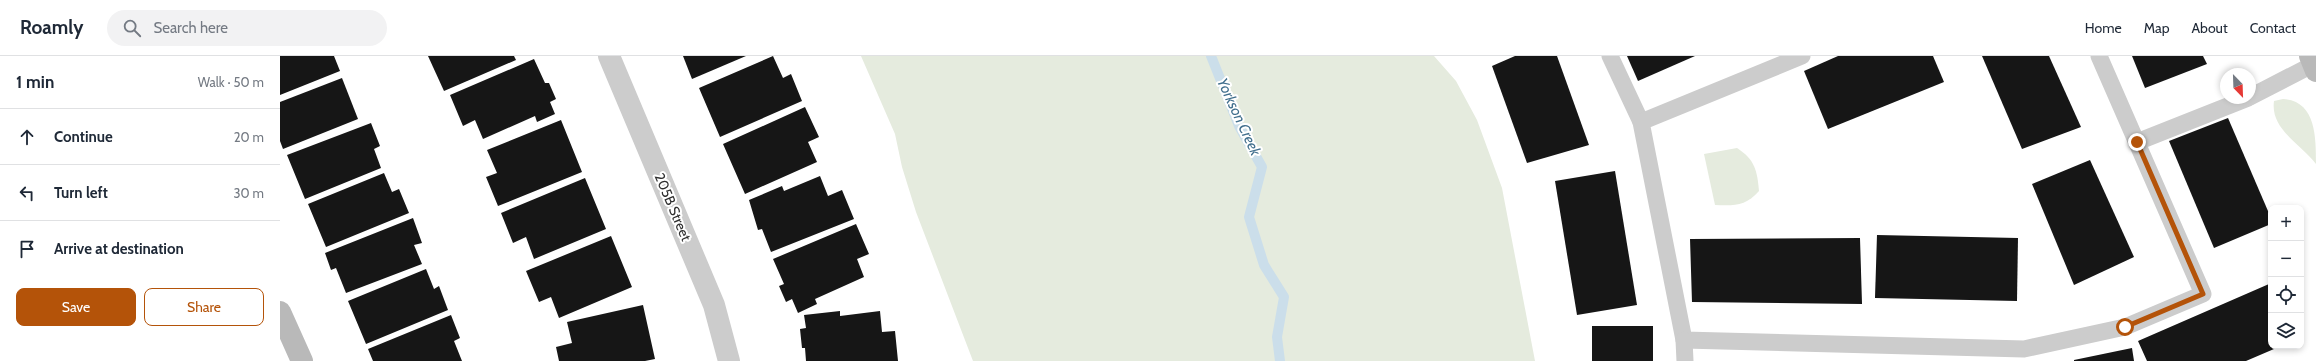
<!DOCTYPE html>
<meta charset="utf-8">
<style>
:root{--surface:#fff;--page:#f2f2f3;--text:#1f2937;--muted:#747a83;--line:#e0e1e3;--accent:#b45309}
body{margin:0;font-family:Cabin,sans-serif;background:var(--page);color:var(--text)}
.controls{position:absolute;right:12px;bottom:12px;display:grid;overflow:hidden;border-radius:8px;box-shadow:0 2px 6px #0003}
.controls button{width:36px;height:36px;display:grid;place-items:center;padding:0;border:0;border-bottom:1px solid var(--line);background:var(--surface);color:var(--text);font:20px sans-serif}
.compass{position:absolute;left:1940px;top:12px;width:36px;height:36px;border-radius:50%;background:var(--surface);box-shadow:0 2px 6px #0003;rotate:157deg}
.stop{position:absolute;width:12px;height:12px;margin:-9px;border:3px solid #b45309;border-radius:50%;background:#fff}
.stop.end{background:#b45309;border-color:#fff;box-shadow:0 1px 4px #0008}
.list{margin:0;padding:0;list-style:none}
h2{display:flex;justify-content:space-between;align-items:center;height:52px;margin:0;padding:0 16px;font-size:17px}
h2 small{font-size:13px;font-weight:400;color:var(--muted)}
.list li{display:grid;grid-template-columns:26px 1fr auto;gap:12px;align-items:center;box-sizing:border-box;height:56px;padding:0 16px;border-top:1px solid var(--line)}
.list b{display:block;font-size:15px;white-space:nowrap}
.list em{font-size:13px;font-style:normal;color:var(--muted)}
.actions{display:flex;gap:8px;padding:12px 16px}
.actions a{flex:1;padding:9px 0;border:1px solid var(--accent);border-radius:8px;text-align:center;font-size:14px;color:var(--accent)}
.actions .main{background:var(--accent);color:#fff}
.icon{flex:none;width:22px;height:22px;fill:none;stroke:currentColor;stroke-width:2;stroke-linecap:round;stroke-linejoin:round}
.map{position:relative;flex:none;width:2036px;height:305px;overflow:hidden}
header{display:flex;align-items:center;gap:24px;box-sizing:border-box;height:56px;padding:0 20px;background:var(--surface);border-bottom:1px solid var(--line)}
header strong{font-size:19px}
nav{display:flex;gap:22px;margin-inline-start:auto;font-size:14px}
.search{width:280px;height:36px;background:var(--page);display:flex;align-items:center;gap:10px;box-sizing:border-box;padding:0 14px;border-radius:22px;color:var(--muted);font-size:15px}
main{display:flex}
aside{flex:1;background:var(--surface)}
.map>svg:first-child{display:block}
.green{fill:#e5ebde}
.lines{fill:none;stroke-linecap:round;stroke-linejoin:round}
.stream{stroke:#cbdeea;stroke-width:10}
.building{fill:#161616}
.lane{stroke:#ccc;stroke-width:17}
.street{stroke:#ccc;stroke-width:22}
.secondary{stroke:#b9b9b9;stroke-width:22}
.route{stroke:#b45309;stroke-width:5}
.labels{text-anchor:middle;stroke-width:4;stroke-linejoin:round;paint-order:stroke}
.street-label{font-size:14px;fill:#2f2f2f;stroke:#fff}
.water-label{font-size:15px;font-style:italic;fill:#416f8d;stroke:#fff}
</style>
<header>
<strong>Roamly</strong>
<div class="search"><svg class="icon" aria-label="search" viewBox="0 0 24 24"><circle cx="10" cy="10" r="6"/><path d="M15 15l6 6"/></svg>Search here</div>
<nav><a>Home</a><a>Map</a><a>About</a><a>Contact</a></nav>
</header>
<main>
<aside>
<h2>1 min<small>Walk · 50 m</small></h2>
<ul class="list">
<li><svg class="icon" aria-label="ahead" viewBox="0 0 24 24"><path d="M12 20V5M6 11l6-6 6 6"/></svg><div><b>Continue</b></div><em>20 m</em></li>
<li><svg class="icon" aria-label="left" viewBox="0 0 24 24"><path d="M17 20v-9H6M10 6l-5 5 5 5"/></svg><div><b>Turn left</b></div><em>30 m</em></li>
<li><svg class="icon" aria-label="arrive" viewBox="0 0 24 24"><path d="M6 21V4h12l-3 4 3 4H6"/></svg><div><b>Arrive at destination</b></div></li>
</ul>
<div class="actions"><a class="main">Save</a><a>Share</a></div>
</aside>
<div class="map">
<svg width="2036" height="305" viewBox="0 0 2036 305">
<rect width="100%" height="100%" fill="#fff"/>
<g class="green">
<path d="M581,0H1154L1176,25L1197,64L1222,132L1255,305H693L636,156L622,111L615,78Z"/>
<path d="M2003,43C2036,45 2036,81 2036,108C2021,88 1990,73 1994,45Z"/>
<path d="M1457,92C1475,104 1477,114 1479,135C1466,150 1454,150 1435,149L1424,98Z"/>
</g>
<g class="lines">
<path class="stream" d="M931,0L959,70L982,111L969,161L984,209L1004,241L997,281L1000,305"/>
</g>
<g class="building">
<path d="M0,0H54L60,15L0,39Z"/>
<path d="M148,0H234L236,4L164,35Z"/>
<path d="M403,0H466L412,23Z"/>
<path d="M493,0L503,22L511,18L522,45L440,81L419,32Z"/>
<path d="M1235,0H1277L1309,89L1247,107L1212,10Z"/>
<path d="M1347,0H1415L1358,25Z"/>
<path d="M1558,0H1653L1664,26L1548,73L1524,15Z"/>
<path d="M1702,0H1769L1801,71L1742,93Z"/>
<path d="M1852,0H1923L1927,8L1865,32Z"/>
<path d="M254,3L265,27H269L276,43L270,46L275,58L257,66L255,60L203,83L195,64L183,70L170,39Z"/>
<path d="M62,22L78,63L3,93L0,85V46Z"/>
<path d="M525,51L539,81L528,86L537,106L465,138L443,88Z"/>
<path d="M1948,62L1991,162V168L1934,192L1889,85Z"/>
<path d="M281,64L302,116L218,150L206,121L217,117L207,94Z"/>
<path d="M91,67L100,90L94,93L101,112L25,143L7,99Z"/>
<path d="M1810,104L1854,201L1794,229L1752,128Z"/>
<path d="M1335,115L1357,249L1297,259L1275,125Z"/>
<path d="M104,117L112,136L119,133L129,157L46,191L28,148Z"/>
<path d="M540,120L548,140L562,134L574,163L491,196L482,173L478,174L469,144L502,130L504,135Z"/>
<path d="M305,122L326,173L254,203L246,181L233,187L221,157Z"/>
<path d="M133,162L142,187L134,189L142,208L66,237L56,212L51,214L45,197Z"/>
<path d="M576,168L589,198L577,203L584,221L535,243L537,248L518,257L512,243L506,246L499,230L504,228L493,203Z"/>
<path d="M1597,179L1738,182L1737,245L1595,242Z"/>
<path d="M331,180L352,231L279,262L271,241L259,246L246,215Z"/>
<path d="M1580,182L1582,248L1412,246L1410,183Z"/>
<path d="M146,213L154,233L159,230L168,254L86,288L68,245Z"/>
<path d="M1989,228L1991,234V290H2001L1966,305H1867L1858,285Z"/>
<path d="M363,249L375,303L365,305H279L276,291L292,287L287,266Z"/>
<path d="M560,255V260L600,255L602,276L615,275L618,305H526L525,292H522L520,273L526,272L524,259Z"/>
<path d="M171,259L180,282L174,285L182,305H93L88,293Z"/>
<rect x="1312" y="270" width="61" height="35"/>
<path d="M1852,292L1854,305H1794V304Z"/>
</g>
<g class="lines">
<g class="lane">
<path d="M1330,0L1361,66"/>
<path d="M1522,0L1361,66L1404,284L1744,293L1845,271L1923,238L1819,0"/>
<path d="M1970,41L2036,7"/>
<path d="M1857,86L1968,42"/>
<path d="M1404,284L1405,305"/>
</g>
<path class="street" d="M329,0L434,249L449,305"/>
<g class="secondary">
<path d="M2030,0L2036,15"/>
<path d="M0,256L22,305"/>
</g>
</g>
<g class="lines">
<path class="route" d="M1845,271L1923,238L1857,86"/>
</g>
<g class="labels">
<g class="street-label">
<text transform="translate(393 151) rotate(67)" y="5">205B Street</text>
</g>
<g class="water-label">
<text transform="translate(959 61) rotate(65)" y="5">Yorkson Creek</text>
</g>
</g>
</svg>
<div class="controls">
<button>+</button>
<button>−</button>
<button><svg class="icon" aria-label="locate" viewBox="0 0 24 24"><circle cx="12" cy="12" r="6"/><path d="M12 2v4M12 18v4M2 12h4M18 12h4"/></svg></button>
<button><svg class="icon" aria-label="layers" viewBox="0 0 24 24"><path d="M12 4l9 5-9 5-9-5zM3 14l9 5 9-5"/></svg></button>
</div>
<svg class="compass" viewBox="-18 -18 36 36"><path d="M0-13l5 13h-10z" fill="#e53935"/><path d="M0 13l5-13h-10z" fill="#747a83"/></svg>
<div class="stop" style="left:1845px;top:271px"></div>
<div class="stop end" style="left:1857px;top:86px"></div>
</div>
</main>
